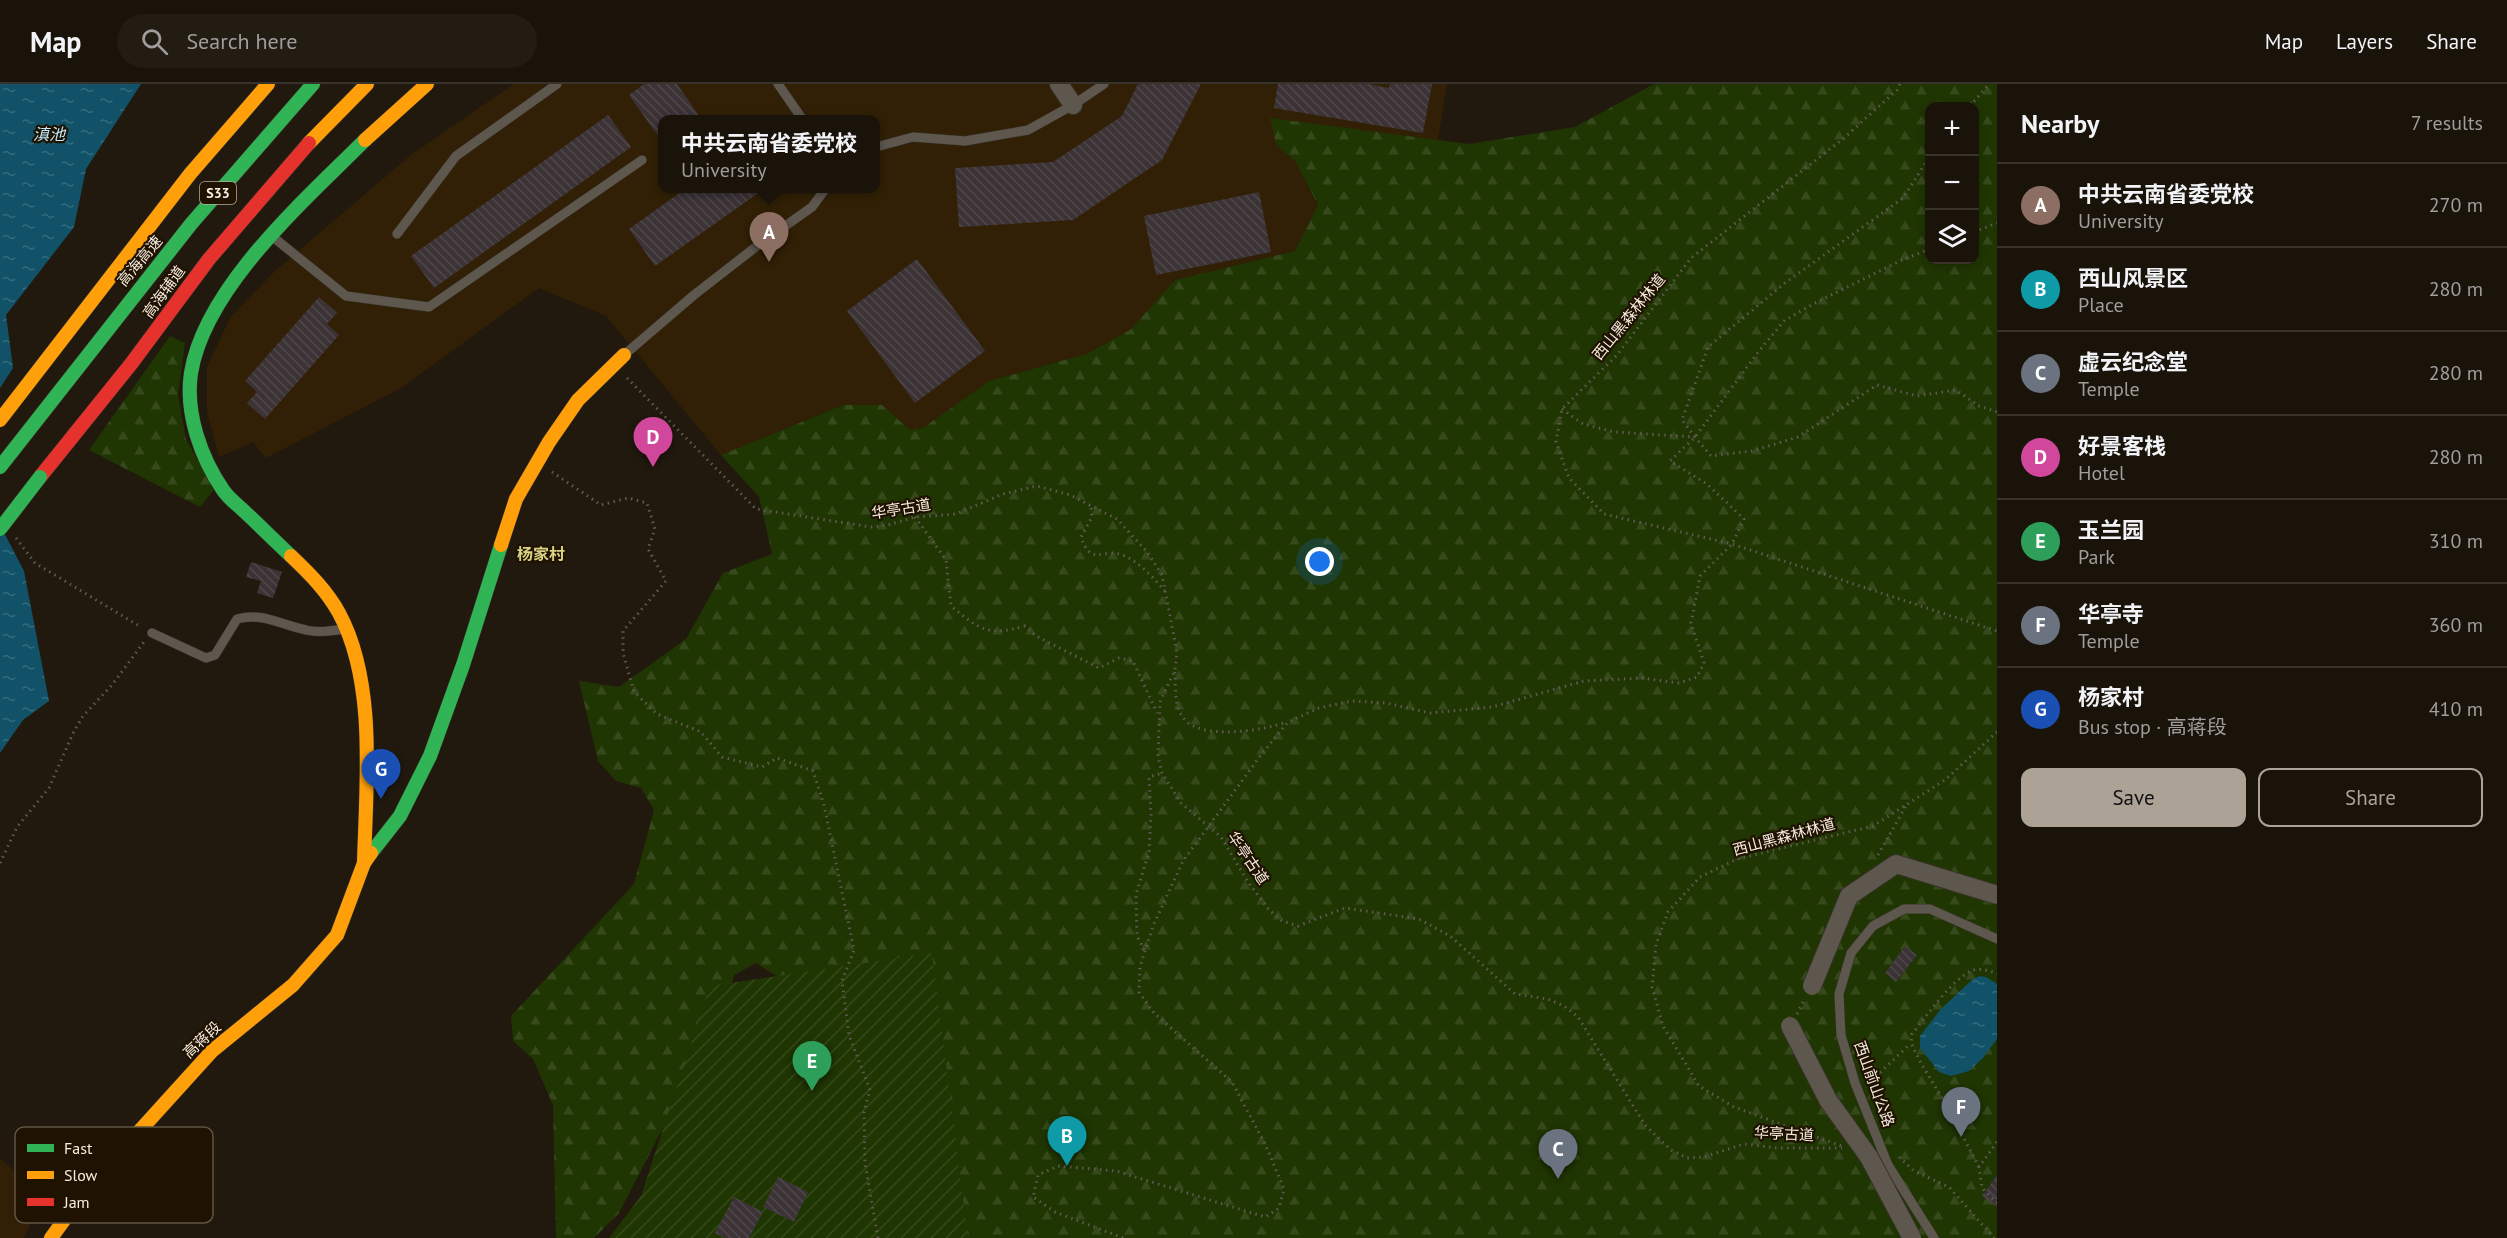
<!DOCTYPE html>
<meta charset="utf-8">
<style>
:root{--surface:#19130a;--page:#221c13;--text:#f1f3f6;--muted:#9f9e9c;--line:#37322b;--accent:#aca396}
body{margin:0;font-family:"PT Sans","Noto Sans SC",sans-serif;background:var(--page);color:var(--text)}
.controls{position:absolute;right:18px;top:18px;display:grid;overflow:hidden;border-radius:12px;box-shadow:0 3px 9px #0003}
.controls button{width:54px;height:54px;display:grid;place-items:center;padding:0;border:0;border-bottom:2px solid var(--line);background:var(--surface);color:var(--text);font:30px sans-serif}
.you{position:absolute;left:1320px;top:478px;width:21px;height:21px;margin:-15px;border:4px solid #fff;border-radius:50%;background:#1a73e8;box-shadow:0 0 0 9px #1a73e833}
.badge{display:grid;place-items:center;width:39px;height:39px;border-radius:50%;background:var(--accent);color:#fff;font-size:20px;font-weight:700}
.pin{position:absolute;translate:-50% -50px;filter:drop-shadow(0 2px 3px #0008)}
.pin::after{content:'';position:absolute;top:32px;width:21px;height:18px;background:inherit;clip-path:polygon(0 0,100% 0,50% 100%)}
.popup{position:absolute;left:658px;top:31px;width:222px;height:78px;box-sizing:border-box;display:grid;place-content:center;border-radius:12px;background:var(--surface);filter:drop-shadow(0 2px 4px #0005);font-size:20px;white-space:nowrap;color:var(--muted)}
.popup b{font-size:22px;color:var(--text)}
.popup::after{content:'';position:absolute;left:50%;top:100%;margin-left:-12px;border:12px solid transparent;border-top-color:var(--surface)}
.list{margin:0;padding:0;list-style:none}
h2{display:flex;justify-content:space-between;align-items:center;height:78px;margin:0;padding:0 24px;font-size:26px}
h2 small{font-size:20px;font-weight:400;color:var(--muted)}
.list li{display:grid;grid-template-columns:39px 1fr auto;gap:18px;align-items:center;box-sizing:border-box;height:84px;padding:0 24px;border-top:2px solid var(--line)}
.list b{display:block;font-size:22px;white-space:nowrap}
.list p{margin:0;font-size:20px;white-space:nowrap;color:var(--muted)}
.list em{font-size:20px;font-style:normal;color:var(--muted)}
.actions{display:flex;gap:12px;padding:18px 24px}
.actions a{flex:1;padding:14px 0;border:2px solid var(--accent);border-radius:12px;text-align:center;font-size:21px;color:var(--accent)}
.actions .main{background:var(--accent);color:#111}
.icon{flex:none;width:33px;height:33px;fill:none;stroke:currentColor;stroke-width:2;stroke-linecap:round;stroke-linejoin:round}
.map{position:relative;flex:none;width:1997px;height:1154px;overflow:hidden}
header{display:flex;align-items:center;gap:36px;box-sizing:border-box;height:84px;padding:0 30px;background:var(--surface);border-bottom:2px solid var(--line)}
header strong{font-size:28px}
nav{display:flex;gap:33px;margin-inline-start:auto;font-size:21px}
.search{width:420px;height:54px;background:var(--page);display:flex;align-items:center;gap:15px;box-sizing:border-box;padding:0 21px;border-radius:33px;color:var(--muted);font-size:22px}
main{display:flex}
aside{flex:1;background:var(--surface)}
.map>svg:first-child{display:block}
.built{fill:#312005;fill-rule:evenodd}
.forest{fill:url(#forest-firs);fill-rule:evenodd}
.garden{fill:url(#garden-furrows)}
.water{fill:url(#water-ripples)}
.building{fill:url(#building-back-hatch)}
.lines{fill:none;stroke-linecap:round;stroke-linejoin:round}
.lane-casing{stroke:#39332b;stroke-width:10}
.street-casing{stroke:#39332b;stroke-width:20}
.fast-casing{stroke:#39332b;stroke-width:15}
.slow-casing{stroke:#39332b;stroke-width:15}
.jam-casing{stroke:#39332b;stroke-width:15}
.path{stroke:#605a52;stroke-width:3;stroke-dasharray:1.5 4.5;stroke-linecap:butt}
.lane{stroke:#5d574e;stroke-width:9}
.street{stroke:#5d574e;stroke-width:18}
.fast{stroke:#30b455;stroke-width:14}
.slow{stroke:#ff9f0a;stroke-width:14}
.jam{stroke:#e5322d;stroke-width:14}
.street-bridge-casing{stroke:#39332b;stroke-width:20;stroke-linecap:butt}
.fast-bridge-casing{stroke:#39332b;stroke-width:15;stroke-linecap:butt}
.street-bridge{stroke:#5d574e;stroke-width:18}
.fast-bridge{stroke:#30b455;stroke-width:14}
.labels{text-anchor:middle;stroke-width:4.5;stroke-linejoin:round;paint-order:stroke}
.shield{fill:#1f1200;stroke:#b6ab9d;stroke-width:1.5}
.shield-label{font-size:14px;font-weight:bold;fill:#f7ede0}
.street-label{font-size:15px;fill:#f7ede0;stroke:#1f1200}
.water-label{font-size:16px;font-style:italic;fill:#c0eafd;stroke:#1f1200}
.neighbourhood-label{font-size:16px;font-weight:bold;fill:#d9d183;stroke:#1f1200}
.key{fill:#1f1200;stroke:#605443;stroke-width:1.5}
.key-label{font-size:16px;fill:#f7ede0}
</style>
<header>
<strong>Map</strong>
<div class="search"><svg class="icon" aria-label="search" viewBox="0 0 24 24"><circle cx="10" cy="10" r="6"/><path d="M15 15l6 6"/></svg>Search here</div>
<nav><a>Map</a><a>Layers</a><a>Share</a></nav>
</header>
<main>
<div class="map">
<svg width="1997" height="1154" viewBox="0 0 1997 1154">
<defs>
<pattern id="forest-firs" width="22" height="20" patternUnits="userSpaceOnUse" patternTransform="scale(1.5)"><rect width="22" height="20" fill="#1f3502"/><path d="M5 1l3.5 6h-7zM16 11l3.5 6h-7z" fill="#35491a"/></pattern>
<pattern id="garden-furrows" width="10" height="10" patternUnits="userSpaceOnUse" patternTransform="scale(1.5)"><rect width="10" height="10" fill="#1f3502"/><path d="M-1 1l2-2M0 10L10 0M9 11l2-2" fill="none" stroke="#35491a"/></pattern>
<pattern id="water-ripples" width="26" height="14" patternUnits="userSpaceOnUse" patternTransform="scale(1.5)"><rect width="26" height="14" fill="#115268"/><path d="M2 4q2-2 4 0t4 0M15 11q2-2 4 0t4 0" fill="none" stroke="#346b7d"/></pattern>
<pattern id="building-back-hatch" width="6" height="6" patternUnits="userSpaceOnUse" patternTransform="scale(1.5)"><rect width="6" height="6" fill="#3c3337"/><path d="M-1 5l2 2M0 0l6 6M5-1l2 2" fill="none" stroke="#4f474a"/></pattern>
</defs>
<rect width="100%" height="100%" fill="#21190d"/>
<g class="built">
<path d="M514,0H1447L1438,56L1271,35L1276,61L1295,77L1318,122L1295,167L1175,196L1130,246L1086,270L989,297L923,344L910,346L882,321H843L721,371L606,232L539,204L401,304L266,374L253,358L219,373L207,329V283L230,234L274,188L412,70ZM662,36H876V104H662Z"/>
<path d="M0,1074L43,1114L24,1154H0Z"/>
</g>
<g class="forest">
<path d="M1654,0H1997V1154H794L800,907L756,879L734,891L728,918L619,1129L594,1154H556L553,1021L533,975L513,957L511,932L634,800L654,726L641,704L616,697L598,677L579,597L619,603L686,555L723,489L772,470L759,413L721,371L843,321H882L910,346L923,344L989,297L1086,270L1130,246L1175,196L1295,167L1318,121L1295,77L1276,61L1270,34L1469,60L1575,43ZM1930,22H1974V176H1930Z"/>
<path d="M170,252L185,259L178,311L186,355L214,406L200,423L89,366Z"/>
</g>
<path class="garden" d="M932,869L968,1154H609L641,1112L710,902Z"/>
<g class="water">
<path d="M0,0H141L86,85L74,143L6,231L13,284L0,304Z"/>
<path d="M0,441L24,487L49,617L23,636L0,669Z"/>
<path d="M1980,892L1986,893L1997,900V955L1983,974L1969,987L1951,992L1939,988L1920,964V952L1941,925L1973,895Z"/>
</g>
<g class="building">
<path d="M644,0H677L702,36H663V59L629,11Z"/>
<path d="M1138,0H1201L1162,76L1073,136L959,143L955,84L1053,78L1122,32Z"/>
<path d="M1278,0H1368L1389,4L1390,0H1432L1423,49L1274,24Z"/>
<path d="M608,31L631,63L434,204L411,172Z"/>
<path d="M685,105H764L655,182L629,145Z"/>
<path d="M1259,108L1271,168L1156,191L1144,132Z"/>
<path d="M917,175L985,267L915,319L847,227Z"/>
<path d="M319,213L337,229L327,240L339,251L265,335L247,319L257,308L245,297Z"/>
<path d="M251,478L282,488L273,514L257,509L261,497L246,493Z"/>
<path d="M1905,862L1917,871L1896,898L1885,889Z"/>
<path d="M1997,1091V1123L1982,1112Z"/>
<path d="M778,1093L808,1108L794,1138L763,1123Z"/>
<path d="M734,1113L763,1128L749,1154H725L715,1149Z"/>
</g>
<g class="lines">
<g class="lane-casing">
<g id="lane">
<path d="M778,0L803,36"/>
<path d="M876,63L913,53L965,57L1028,46L1073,21L1104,0"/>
<path d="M397,150L456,72L557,0"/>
<path d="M273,153L346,212L429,223L642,76"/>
<path d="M624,271L694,211L757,162L812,123L826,104"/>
<path d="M152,549L206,574L215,571L237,535C263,528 281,541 306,546C318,549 331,547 344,545"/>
<path d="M1934,1154L1888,1081L1855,999L1841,951L1839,910L1851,869L1873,842L1904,825H1930L1997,855"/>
</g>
</g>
<g class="street-casing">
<path id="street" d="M1059,0L1073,21"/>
</g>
<g class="fast-casing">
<g id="fast">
<path d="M0,383L191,140L313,0"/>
<path d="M291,472C276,458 261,443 245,428C238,421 229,415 223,406C201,374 185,329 191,289C205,203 306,115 365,56"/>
<path d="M371,769L400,732L430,672L463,581L501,461"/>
</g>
</g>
<g class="slow-casing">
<g id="slow">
<path d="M365,56L427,0"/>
<path d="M309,59L367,0"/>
<path d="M0,336L190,90L268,0"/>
<path d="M501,461L516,415L549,358L578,316L624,271"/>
<path d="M291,472C309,489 327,507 339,529C377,599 366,702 364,779"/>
<path d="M51,1154L86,1106L212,967L293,901L337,851L364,779L371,769"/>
</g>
</g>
<g class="jam-casing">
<path id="jam" d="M40,393L131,280L209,175L309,59"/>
</g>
<g class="path">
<path d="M1900,0L1897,6L1844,54L1691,174L1617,271L1562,325L1556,358L1569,394L1604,430L1732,460L1997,547"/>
<path d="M1970,22L1989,0"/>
<path d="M1974,148L1997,139"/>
<path d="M627,294L756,425L871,443L888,441L915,433L956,430L1003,410L1037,402L1070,411L1117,435L1148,469L1162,491L1177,568L1175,586L1160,618L1158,672L1162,689L1181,719L1221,753L1248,798L1269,826L1282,837L1298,842L1345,824L1419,835L1450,852L1515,910L1548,915L1564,922L1578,933L1645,1041L1671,1066L1687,1074L1704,1073L1744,1060L1778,1064H1842"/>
<path d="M1562,325L1583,340L1615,348L1695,353L1711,372L1752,367L1798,353L1877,301L1917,312L1956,306L1979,322L1997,328"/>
<path d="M1695,353L1682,336L1708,263L1785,199L1903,114L1930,72"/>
<path d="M552,388L601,421L628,414L647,419L655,445L648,465L666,497L623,547V569L634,608L657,630L701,648L722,673L762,683L777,674L813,687L824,721L854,866L842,897L849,951L870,1006L864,1028L865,1079L878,1154"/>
<path d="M1091,424L1092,433L1081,453C1091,483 1102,464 1122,471C1139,477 1153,494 1165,507"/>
<path d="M915,433L946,476L951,522C979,545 988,553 1025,542L1036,552L1099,584L1119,574L1133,577L1157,629"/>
<path d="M16,454L35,479L141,543"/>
<path d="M1175,588C1176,604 1173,624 1186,637C1206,656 1264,646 1287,638"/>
<path d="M1878,771L1906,722"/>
<path d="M0,779L17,743L49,704L74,647L83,632L112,601L144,558"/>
<path d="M1144,866L1137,852L1136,810L1149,768L1151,731L1149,693L1162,689"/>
<path d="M1797,930L1805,914"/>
<path d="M1867,1001L1910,960"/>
<path d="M1997,1058L1979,1083L1982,1104L1997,1119"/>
<path d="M1841,1062L1734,1023L1699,1002L1663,942L1652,903L1656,860L1668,828L1700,793L1737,775L1873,742L1945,696L1997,648"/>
<path d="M1899,1073L1914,1087L1949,1103L1994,1154"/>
<path d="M1979,1083L1947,1022L1922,981L1911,959L1912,950C1926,933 1953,893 1974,886C1982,884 1990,887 1997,890"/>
<path d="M1123,1154L1055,1128L1033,1113L1038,1091L1058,1082L1116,1087L1265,1133L1279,1124L1284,1105L1266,1062L1232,998L1154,929L1139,908L1140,883L1153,842L1183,777L1261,671L1288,638L1319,624L1352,617L1386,619L1430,629L1492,623L1584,597L1642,594L1679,599L1697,593L1704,579L1691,539L1700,492L1732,460L1744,435L1707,400L1670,377L1695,353L1759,267L1784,237L1813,220L1902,176L1930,165"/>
</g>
<use href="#lane" class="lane"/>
<use href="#street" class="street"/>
<use href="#fast" class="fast"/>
<use href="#slow" class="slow"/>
<use href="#jam" class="jam"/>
<g class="street-bridge-casing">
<g id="street-bridge">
<path d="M1812,902L1849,812L1896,780L1997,811"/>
<path d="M1790,942L1828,1016L1869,1073L1912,1154"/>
</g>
</g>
<g class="fast-bridge-casing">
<path id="fast-bridge" d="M0,445L40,393"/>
</g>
<use href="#street-bridge" class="street-bridge"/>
<use href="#fast-bridge" class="fast-bridge"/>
</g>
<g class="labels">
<rect class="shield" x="200" y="98" width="36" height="22" rx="4.5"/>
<g class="shield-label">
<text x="218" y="114">S33</text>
</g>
<g class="street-label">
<text transform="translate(140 177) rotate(-50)" y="5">高海高速</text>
<text transform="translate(164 208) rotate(-54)" y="5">高海辅道</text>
<text transform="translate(1629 233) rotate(-51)" y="5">西山黑森林林道</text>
<text transform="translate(901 425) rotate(-9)" y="5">华亭古道</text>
<text transform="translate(1784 753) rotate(-15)" y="5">西山黑森林林道</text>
<text transform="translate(1248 774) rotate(56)" y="5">华亭古道</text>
<text transform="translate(202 956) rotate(-43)" y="5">高蒋段</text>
<text transform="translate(1874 1000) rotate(70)" y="5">西山前山公路</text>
<text transform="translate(1784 1050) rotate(3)" y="5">华亭古道</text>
</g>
<g class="water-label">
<text x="49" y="56">滇池</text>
</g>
<g class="neighbourhood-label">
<text x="541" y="476">杨家村</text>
</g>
</g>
<rect x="15" y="1043" width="198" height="96" rx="9" class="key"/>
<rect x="27" y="1060" width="27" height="8" fill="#30b455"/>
<rect x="27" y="1087" width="27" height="8" fill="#ff9f0a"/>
<rect x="27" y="1114" width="27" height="8" fill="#e5322d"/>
<g class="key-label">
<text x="64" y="1070">Fast</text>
<text x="64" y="1097">Slow</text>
<text x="64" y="1124">Jam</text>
</g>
</svg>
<div class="controls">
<button>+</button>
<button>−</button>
<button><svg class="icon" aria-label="layers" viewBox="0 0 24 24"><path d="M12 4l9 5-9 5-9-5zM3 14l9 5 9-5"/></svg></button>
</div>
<div class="you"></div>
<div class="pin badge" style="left:769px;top:178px;background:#8d6e63">A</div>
<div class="popup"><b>中共云南省委党校</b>University</div>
<div class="pin badge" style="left:1067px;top:1082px;background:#0f9aa8">B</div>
<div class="pin badge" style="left:1558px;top:1095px;background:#6b7280">C</div>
<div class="pin badge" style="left:653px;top:383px;background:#d1479c">D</div>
<div class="pin badge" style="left:812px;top:1007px;background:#2e9e5b">E</div>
<div class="pin badge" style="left:1961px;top:1053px;background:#6b7280">F</div>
<div class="pin badge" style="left:381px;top:715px;background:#1a4fb4">G</div>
</div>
<aside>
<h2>Nearby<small>7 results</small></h2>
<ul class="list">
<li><span class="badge" style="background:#8d6e63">A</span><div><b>中共云南省委党校</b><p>University</p></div><em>270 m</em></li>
<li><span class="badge" style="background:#0f9aa8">B</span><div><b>西山风景区</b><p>Place</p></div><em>280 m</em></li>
<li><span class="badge" style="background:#6b7280">C</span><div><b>虚云纪念堂</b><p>Temple</p></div><em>280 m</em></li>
<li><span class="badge" style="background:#d1479c">D</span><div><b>好景客栈</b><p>Hotel</p></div><em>280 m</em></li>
<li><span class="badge" style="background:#2e9e5b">E</span><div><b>玉兰园</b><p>Park</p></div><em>310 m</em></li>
<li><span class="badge" style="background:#6b7280">F</span><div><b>华亭寺</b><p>Temple</p></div><em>360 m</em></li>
<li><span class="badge" style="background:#1a4fb4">G</span><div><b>杨家村</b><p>Bus stop · 高蒋段</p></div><em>410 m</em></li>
</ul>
<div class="actions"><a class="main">Save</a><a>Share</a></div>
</aside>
</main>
